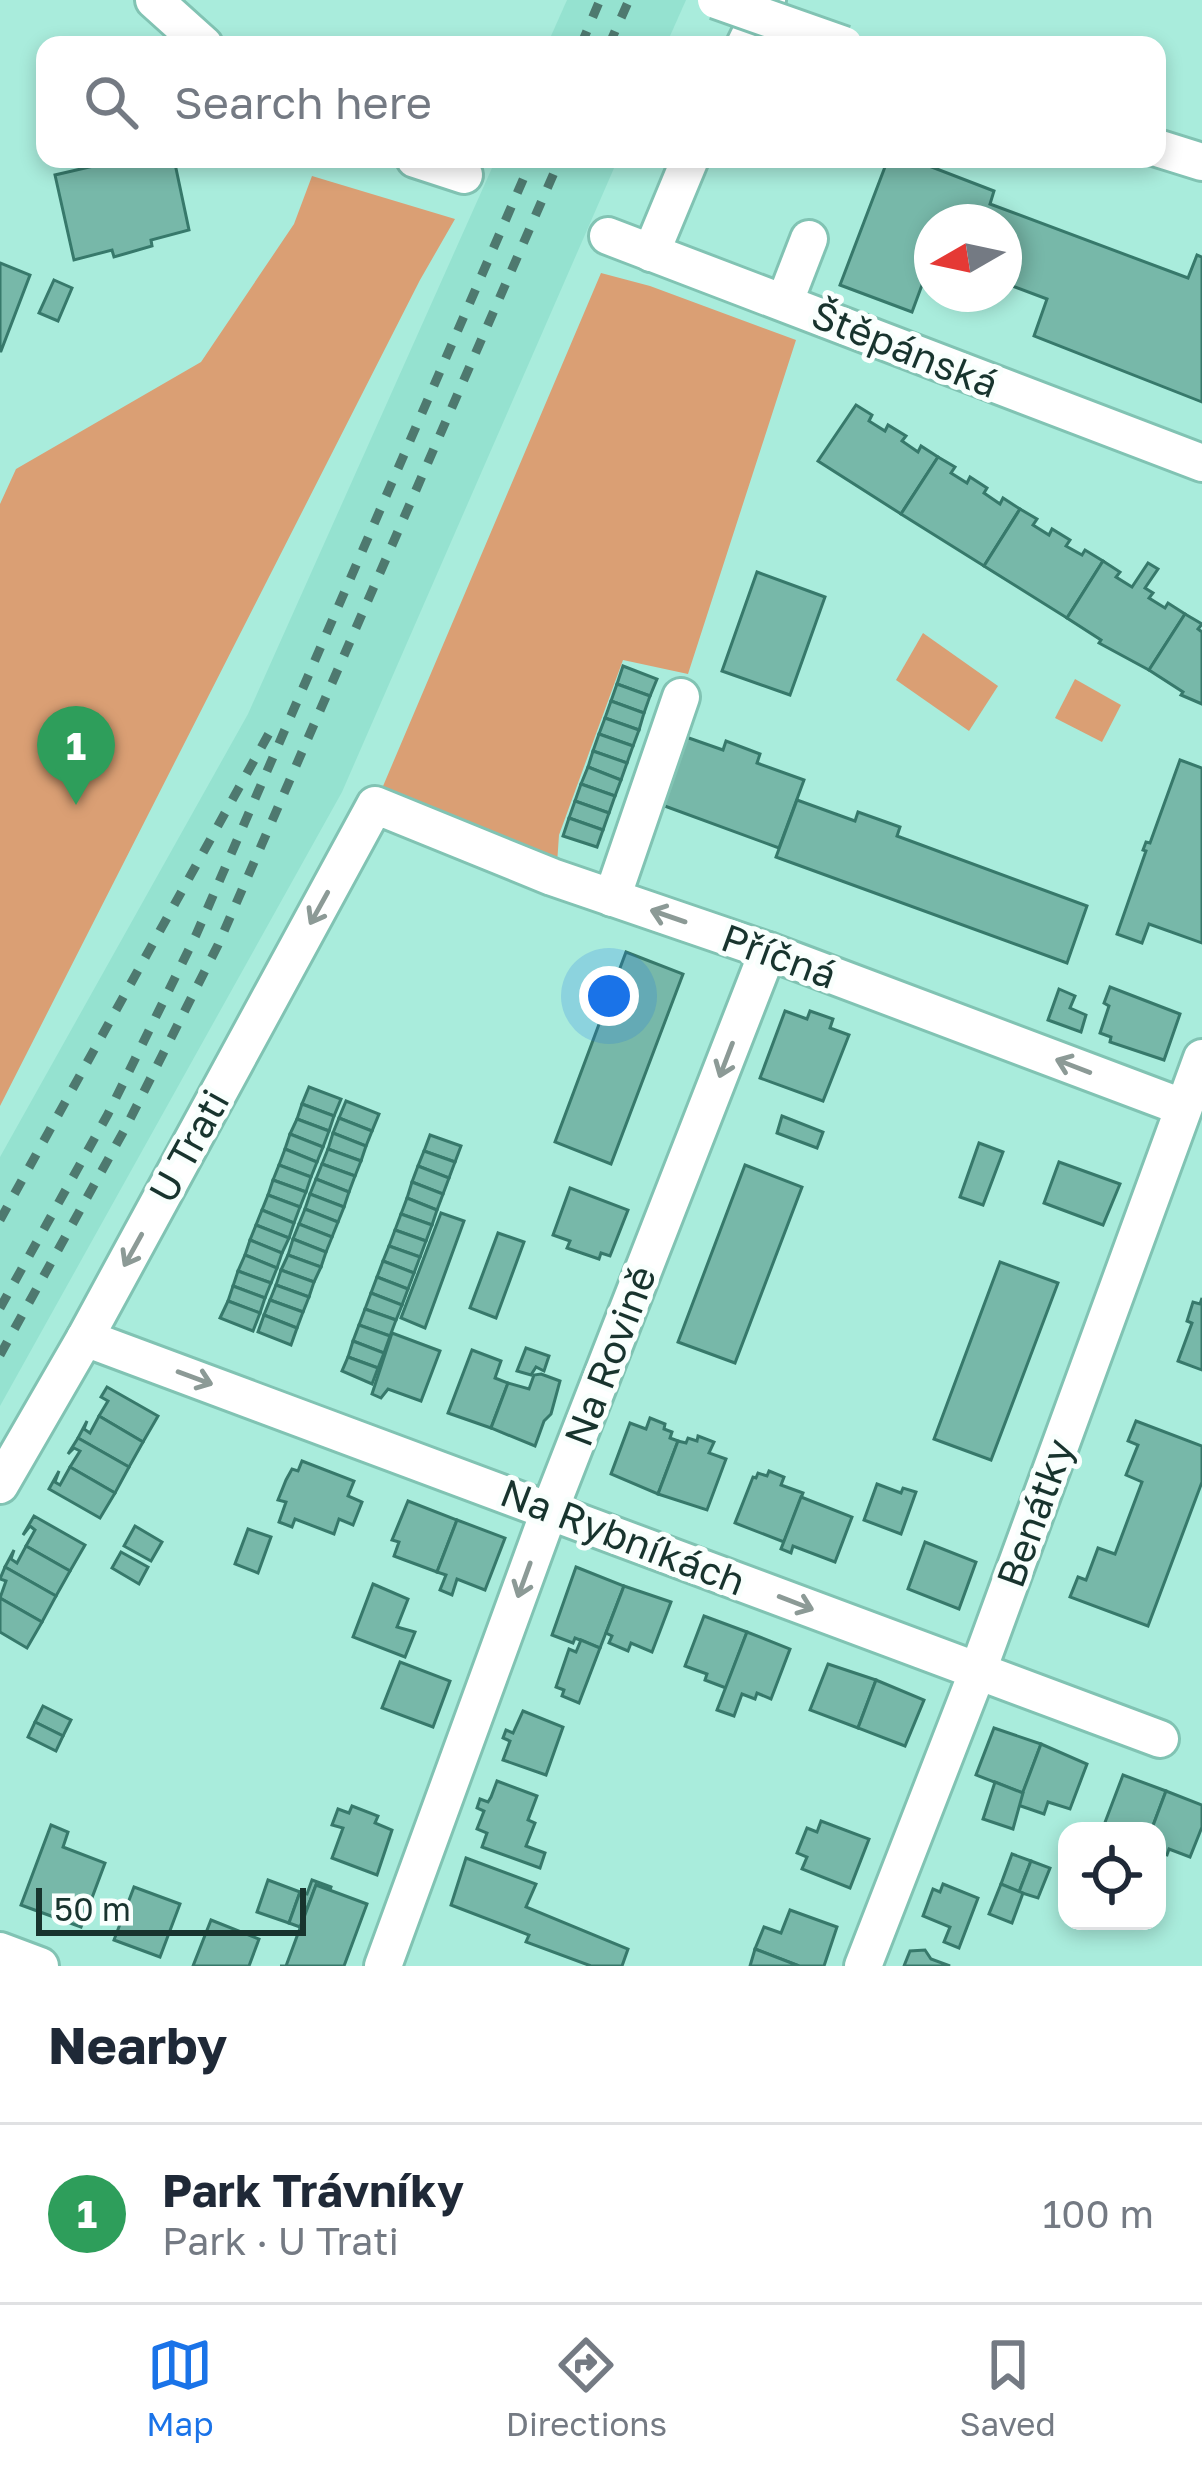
<!DOCTYPE html>
<meta charset="utf-8">
<style>
:root{--surface:#fff;--page:#f6f6f7;--text:#1f2937;--muted:#747a83;--line:#e0e1e3;--accent:#1a73e8}
body{margin:0;font-family:"Golos Text",sans-serif;background:var(--page);color:var(--text)}
.controls{position:absolute;right:36px;bottom:36px;display:grid;overflow:hidden;border-radius:24px;box-shadow:0 6px 18px #0003}
.controls button{width:108px;height:108px;display:grid;place-items:center;padding:0;border:0;border-bottom:3px solid var(--line);background:var(--surface);color:var(--text);font:60px sans-serif}
.compass{position:absolute;left:914px;top:204px;width:108px;height:108px;border-radius:50%;background:var(--surface);box-shadow:0 6px 18px #0003;rotate:261deg}
.scale{position:absolute;left:36px;bottom:30px;width:270px;box-sizing:border-box;padding-left:12px;border:6px solid #18342e;border-top:0;font-size:33px;line-height:42px;white-space:nowrap;color:#18342e;-webkit-text-stroke:9px #f9fffd;paint-order:stroke}
.you{position:absolute;left:609px;top:996px;width:42px;height:42px;margin:-30px;border:9px solid #fff;border-radius:50%;background:#1a73e8;box-shadow:0 0 0 18px #1a73e833}
.badge{display:grid;place-items:center;width:78px;height:78px;border-radius:50%;background:var(--accent);color:#fff;font-size:39px;font-weight:700}
.pin{position:absolute;translate:-50% -99px;filter:drop-shadow(0 3px 6px #0008)}
.pin::after{content:'';position:absolute;top:63px;width:42px;height:36px;background:inherit;clip-path:polygon(0 0,100% 0,50% 100%)}
.list{margin:0;padding:0;list-style:none}
h2{display:flex;justify-content:space-between;align-items:center;height:156px;margin:0;padding:0 48px;font-size:51px}
h2 small{font-size:39px;font-weight:400;color:var(--muted)}
.list li{display:grid;grid-template-columns:78px 1fr auto;gap:36px;align-items:center;box-sizing:border-box;height:180px;padding:0 48px;border-top:3px solid var(--line)}
.list b{display:block;font-size:45px;white-space:nowrap}
.list p{margin:0;font-size:39px;white-space:nowrap;color:var(--muted)}
.list em{font-size:39px;font-style:normal;color:var(--muted)}
.icon{flex:none;width:66px;height:66px;fill:none;stroke:currentColor;stroke-width:2;stroke-linecap:round;stroke-linejoin:round}
.map{position:relative;flex:none;width:1202px;height:1966px;overflow:hidden}
.search{position:absolute;background:var(--surface);box-shadow:0 6px 18px #0003;left:36px;right:36px;top:36px;height:132px;display:flex;align-items:center;gap:30px;box-sizing:border-box;padding:0 42px;border-radius:24px;color:var(--muted);font-size:45px}
.sheet{height:336px;background:var(--surface)}
nav{display:flex;justify-content:space-around;align-items:center;box-sizing:border-box;height:168px;border-top:3px solid var(--line);background:var(--surface);font-size:33px;color:var(--muted)}
nav a{display:grid;justify-items:center;gap:6px}
nav .on{color:var(--accent)}
.map>svg:first-child{display:block}
.built{fill:#95e2d0}
.green{fill:#da9f74}
.building{fill:#77b8a9;stroke:#37796b;stroke-width:3}
.lines{fill:none;stroke-linecap:round;stroke-linejoin:round}
.minor-casing{stroke:#81c3b3;stroke-width:42}
.minor{stroke:#fff;stroke-width:36}
.rail{stroke:#4e796f;stroke-width:9;stroke-dasharray:15 15;stroke-linecap:butt}
.minor-bridge-casing{stroke:#81c3b3;stroke-width:42;stroke-linecap:butt}
.minor-bridge{stroke:#fff;stroke-width:36}
.oneway{stroke:#8c9a96}
.labels{text-anchor:middle;stroke-width:10;stroke-linejoin:round;paint-order:stroke}
.street-label{font-size:39px;fill:#18342e;stroke:#f9fffd}
</style>
<div class="map">
<svg width="1202" height="1966" viewBox="0 0 1202 1966">
<rect width="100%" height="100%" fill="#a9ecdc"/>
<g class="built">
<path d="M567,0H686L666,45H547Z"/>
<path d="M496,159H618L342,792L0,1406V1157L248,714Z"/>
</g>
<g class="green">
<path d="M312,176L455,219L420,280L0,1106V504L16,469L201,362L294,224Z"/>
<path d="M601,273L650,286L796,340L688,674L623,660L559,835L556,878L375,805Z"/>
<path d="M923,633L998,686L969,731L896,680Z"/>
<path d="M1075,679L1121,705L1102,742L1055,718Z"/>
</g>
<g class="building">
<path d="M174,159L189,230L151,240L152,246L114,257L112,250L74,260L55,175L94,166L92,160L97,159Z"/>
<path d="M888,159H911L994,191L990,204L1188,278L1197,255L1202,257V402L1034,336L1047,299L1004,283V222H932V258L912,312L840,285Z"/>
<path d="M0,263L30,275L1,351H0Z"/>
<path d="M54,280L72,288L58,321L39,313Z"/>
<path d="M856,405L872,415L869,421L885,431L888,425L906,436L902,441L918,452L921,446L938,457L901,514L818,461Z"/>
<path d="M938,457L955,467L951,473L967,483L970,477L987,488L984,493L1000,504L1003,498L1020,509L984,566L901,514Z"/>
<path d="M1020,509L1037,519L1033,525L1049,535L1052,529L1070,540L1066,546L1082,555L1085,550L1103,561L1067,618L984,566Z"/>
<path d="M1103,561L1120,572L1116,577L1132,587L1148,563L1158,569L1145,588L1153,593L1149,598L1165,608L1168,603L1185,614L1149,670L1099,643L1101,640L1067,618Z"/>
<path d="M757,572L825,597L790,695L722,671Z"/>
<path d="M1185,614L1202,624L1198,629L1202,632V704L1181,695L1183,692L1149,670Z"/>
<path d="M623,666L657,679L650,696L617,684Z"/>
<path d="M617,684L650,696L644,713L611,701Z"/>
<path d="M611,701L644,713L639,730L605,718Z"/>
<path d="M605,718L639,730L633,746L599,734Z"/>
<path d="M599,734L633,746L627,763L593,751Z"/>
<path d="M686,737L723,750L726,741L760,754L757,763L804,780L779,848L662,805Z"/>
<path d="M593,751L627,763L621,780L588,767Z"/>
<path d="M1180,760L1202,768V943L1149,924L1142,943L1117,934L1146,851L1143,850L1146,842L1150,843Z"/>
<path d="M588,767L621,780L615,796L581,784Z"/>
<path d="M581,784L615,796L609,813L575,801Z"/>
<path d="M797,800L855,821L858,812L900,827L897,836L1087,906L1067,963L776,857Z"/>
<path d="M575,801L609,813L603,830L569,818Z"/>
<path d="M569,818L603,830L597,847L563,836Z"/>
<path d="M626,952L683,974L611,1164L555,1142Z"/>
<path d="M1110,987L1180,1014L1164,1060L1110,1042L1111,1037L1100,1033L1109,1006L1104,1003Z"/>
<path d="M1059,989L1075,996L1070,1008L1086,1015L1081,1032L1048,1020Z"/>
<path d="M785,1011L807,1019L810,1011L833,1019L830,1028L849,1035L823,1101L760,1078Z"/>
<path d="M309,1087L341,1099L334,1116L302,1104Z"/>
<path d="M346,1101L379,1114L372,1131L339,1118Z"/>
<path d="M302,1104L334,1116L329,1131L297,1119Z"/>
<path d="M782,1116L823,1132L817,1148L777,1133Z"/>
<path d="M339,1118L372,1131L366,1146L333,1133Z"/>
<path d="M297,1119L329,1131L323,1147L290,1134Z"/>
<path d="M333,1133L366,1146L361,1161L328,1149Z"/>
<path d="M290,1134L323,1147L317,1162L285,1149Z"/>
<path d="M430,1135L461,1146L455,1162L424,1151Z"/>
<path d="M979,1143L1003,1152L983,1205L960,1197Z"/>
<path d="M285,1149L317,1162L311,1177L279,1165Z"/>
<path d="M328,1149L361,1161L355,1176L322,1164Z"/>
<path d="M424,1151L455,1162L449,1178L418,1166Z"/>
<path d="M1059,1162L1120,1184L1103,1225L1044,1203Z"/>
<path d="M322,1164L355,1176L349,1192L316,1179Z"/>
<path d="M279,1165L311,1177L306,1192L273,1180Z"/>
<path d="M745,1165L802,1187L735,1363L678,1342Z"/>
<path d="M418,1166L449,1178L443,1194L412,1182Z"/>
<path d="M316,1179L349,1192L344,1207L310,1194Z"/>
<path d="M273,1180L306,1192L300,1207L268,1195Z"/>
<path d="M412,1182L443,1194L437,1210L407,1198Z"/>
<path d="M570,1188L628,1210L610,1256L601,1253L599,1259L567,1248L570,1241L553,1235Z"/>
<path d="M310,1194L344,1207L338,1222L305,1209Z"/>
<path d="M268,1195L300,1207L294,1223L262,1210Z"/>
<path d="M407,1198L437,1210L432,1225L401,1214Z"/>
<path d="M305,1209L338,1222L332,1237L299,1224Z"/>
<path d="M262,1210L294,1223L289,1238L256,1225Z"/>
<path d="M441,1213L464,1221L425,1328L401,1318Z"/>
<path d="M401,1214L432,1225L426,1241L395,1230Z"/>
<path d="M299,1224L332,1237L326,1252L293,1239Z"/>
<path d="M256,1225L289,1238L282,1253L250,1240Z"/>
<path d="M395,1230L426,1241L420,1257L389,1246Z"/>
<path d="M498,1233L524,1242L496,1318L470,1308Z"/>
<path d="M293,1239L326,1252L321,1267L288,1255Z"/>
<path d="M250,1240L282,1253L277,1268L245,1255Z"/>
<path d="M389,1246L420,1257L414,1273L383,1261Z"/>
<path d="M245,1255L277,1268L271,1283L238,1271Z"/>
<path d="M288,1255L321,1267L314,1282L281,1270Z"/>
<path d="M383,1261L414,1273L408,1289L377,1277Z"/>
<path d="M1000,1262L1058,1283L991,1460L934,1439Z"/>
<path d="M281,1270L314,1282L309,1297L276,1285Z"/>
<path d="M238,1271L271,1283L265,1298L233,1286Z"/>
<path d="M377,1277L408,1289L402,1305L371,1293Z"/>
<path d="M276,1285L309,1297L303,1312L270,1300Z"/>
<path d="M233,1286L265,1298L260,1313L228,1301Z"/>
<path d="M371,1293L402,1305L396,1320L365,1309Z"/>
<path d="M1202,1298V1370L1178,1361L1192,1323L1187,1321L1193,1302L1200,1304Z"/>
<path d="M270,1300L303,1312L297,1328L264,1315Z"/>
<path d="M228,1301L260,1313L253,1331L220,1318Z"/>
<path d="M365,1309L396,1320L390,1336L359,1325Z"/>
<path d="M264,1315L297,1328L291,1345L258,1332Z"/>
<path d="M359,1325L390,1336L384,1353L353,1341Z"/>
<path d="M392,1333L440,1351L421,1401L388,1389L381,1398L372,1394Z"/>
<path d="M353,1341L384,1353L378,1368L348,1357Z"/>
<path d="M526,1348L549,1356L544,1371L536,1367L531,1375L517,1371Z"/>
<path d="M472,1350L501,1361L495,1378L508,1383L491,1428L448,1413Z"/>
<path d="M348,1357L378,1368L372,1384L342,1371Z"/>
<path d="M541,1374L560,1381L551,1414L544,1421L535,1446L491,1428L508,1383L529,1389L534,1375Z"/>
<path d="M107,1387L158,1416L143,1442L99,1416L108,1401L101,1397Z"/>
<path d="M99,1416L143,1442L129,1467L78,1438L87,1421L84,1429L90,1433Z"/>
<path d="M650,1418L665,1424L664,1429L672,1432L670,1438L678,1441L658,1494L611,1474L630,1423L646,1429Z"/>
<path d="M1136,1421L1202,1446V1482L1148,1626L1070,1597L1078,1577L1086,1580L1098,1548L1115,1554L1142,1482L1126,1475L1138,1445L1128,1441Z"/>
<path d="M698,1436L714,1442L709,1453L726,1459L707,1510L658,1494L678,1441L686,1443L688,1438L697,1441Z"/>
<path d="M78,1438L129,1467L115,1493L70,1467L80,1451L74,1448L68,1454Z"/>
<path d="M302,1461L354,1481L348,1496L362,1502L353,1525L339,1519L334,1534L295,1519L292,1527L279,1522L286,1502L278,1500L286,1480L292,1469L298,1471Z"/>
<path d="M70,1467L115,1493L100,1518L49,1489L59,1471L55,1482L60,1485Z"/>
<path d="M769,1471L784,1477L781,1485L803,1493L784,1542L735,1523L753,1477L756,1478L758,1473L767,1476Z"/>
<path d="M877,1484L901,1493L903,1488L916,1492L901,1534L864,1520Z"/>
<path d="M801,1497L852,1517L835,1562L793,1546L791,1553L781,1549Z"/>
<path d="M408,1501L457,1520L437,1572L394,1556L399,1542L392,1540Z"/>
<path d="M34,1516L85,1545L70,1571L26,1546L35,1530L30,1526L23,1535Z"/>
<path d="M457,1520L505,1538L485,1590L457,1579L452,1595L440,1590L446,1575L437,1572Z"/>
<path d="M135,1526L162,1542L151,1561L124,1546Z"/>
<path d="M248,1529L271,1537L258,1573L235,1564Z"/>
<path d="M925,1542L976,1562L959,1609L908,1589Z"/>
<path d="M26,1546L70,1571L56,1596L5,1567L14,1550L11,1559L17,1563Z"/>
<path d="M121,1552L148,1567L139,1584L112,1568Z"/>
<path d="M5,1567L56,1596L42,1622L0,1598L6,1581L0,1579Z"/>
<path d="M576,1567L624,1586L600,1648L575,1638L573,1643L552,1635Z"/>
<path d="M373,1584L408,1599L397,1627L415,1632L405,1657L353,1637Z"/>
<path d="M624,1586L671,1602L652,1652L631,1643L628,1651L609,1643L612,1636L606,1633Z"/>
<path d="M0,1598L42,1622L27,1648L0,1632Z"/>
<path d="M704,1616L747,1632L726,1688L705,1680L707,1674L685,1666Z"/>
<path d="M747,1632L790,1649L771,1699L757,1693L755,1699L742,1694L734,1716L717,1710Z"/>
<path d="M581,1640L600,1648L579,1703L562,1696L564,1690L556,1687L569,1649L576,1652Z"/>
<path d="M400,1662L450,1681L433,1727L382,1708Z"/>
<path d="M828,1664L876,1680L858,1728L810,1710Z"/>
<path d="M876,1680L924,1700L905,1746L858,1728Z"/>
<path d="M43,1706L71,1720L63,1736L35,1722Z"/>
<path d="M523,1711L563,1727L546,1775L503,1760L510,1741L503,1738L506,1730L513,1733Z"/>
<path d="M35,1722L63,1736L56,1751L28,1737Z"/>
<path d="M994,1728L1041,1744L1023,1793L976,1775Z"/>
<path d="M1041,1744L1087,1764L1070,1809L1048,1802L1044,1814L1018,1805Z"/>
<path d="M1123,1775L1166,1791L1151,1831H1120L1104,1825Z"/>
<path d="M497,1781L537,1796L528,1820L535,1823L526,1846L545,1853L540,1868L482,1847L487,1833L477,1829L484,1811L477,1808L480,1799L488,1802L491,1797Z"/>
<path d="M995,1782L1023,1793L1013,1829L983,1819Z"/>
<path d="M1166,1791L1202,1805V1827L1190,1857L1169,1849L1167,1855L1157,1852V1831H1151Z"/>
<path d="M352,1806L378,1816L375,1823L392,1830L377,1875L332,1858L343,1828L332,1825L338,1809L349,1813Z"/>
<path d="M821,1821L869,1839L850,1888L802,1869L807,1857L797,1853L807,1828L817,1832Z"/>
<path d="M51,1825L68,1832L63,1847L105,1863L81,1927L21,1905Z"/>
<path d="M1012,1854L1031,1861L1019,1892L1001,1884Z"/>
<path d="M466,1858L536,1884L526,1907L628,1949L622,1966H591L526,1942L529,1935L451,1905Z"/>
<path d="M1031,1861L1050,1868L1038,1898L1019,1892Z"/>
<path d="M268,1880L300,1892L289,1923L257,1912Z"/>
<path d="M312,1880L331,1887L330,1890L316,1885L300,1927L289,1923L300,1892L307,1894Z"/>
<path d="M943,1884L978,1898L959,1948L944,1942L950,1927L923,1916L933,1889L940,1892Z"/>
<path d="M1001,1884L1023,1893L1012,1923L989,1914Z"/>
<path d="M316,1885L367,1904L344,1966H280H286Z"/>
<path d="M134,1887L180,1904L160,1957L114,1940Z"/>
<path d="M790,1910L837,1927L824,1966H799L755,1949L764,1927L781,1933Z"/>
<path d="M211,1920L259,1939L249,1966H193Z"/>
<path d="M755,1949L799,1966H750Z"/>
<path d="M925,1950L931,1959L950,1966H904L910,1951Z"/>
</g>
<g class="lines">
<g class="minor-casing">
<g id="minor">
<path d="M154,0L204,45"/>
<path d="M745,45L767,0"/>
<path d="M1157,148L1202,162"/>
<path d="M415,159L464,175"/>
<path d="M608,236L1202,463"/>
<path d="M651,253L690,159"/>
<path d="M785,301L809,239"/>
<path d="M612,898L681,697"/>
<path d="M85,1338L1160,1739"/>
<path d="M0,1485L85,1338L375,805L552,877L768,951L1182,1107"/>
<path d="M0,1951L40,1966"/>
<path d="M383,1966L550,1509L768,951"/>
<path d="M863,1966L977,1673L1202,1058"/>
</g>
</g>
<use href="#minor" class="minor"/>
<g class="rail">
<path d="M581,45L600,0"/>
<path d="M609,45L629,0"/>
<path d="M0,1220L272,728"/>
<path d="M0,1308L108,1114L196,935L532,159"/>
<path d="M0,1355L126,1127L218,945L560,159"/>
</g>
<g class="minor-bridge-casing">
<path id="minor-bridge" d="M716,0L844,45"/>
</g>
<use href="#minor-bridge" class="minor-bridge"/>
</g>
<defs><path id="oneway-shaft" d="M-6 0H5M1.5-3L5.5 0L1.5 3" fill="none" stroke-width="1.6" stroke-linecap="round" stroke-linejoin="round" transform="scale(3)"/></defs>
<g class="oneway">
<use href="#oneway-shaft" transform="translate(319 908) rotate(119)"/>
<use href="#oneway-shaft" transform="translate(668 916) rotate(-161)"/>
<use href="#oneway-shaft" transform="translate(726 1060) rotate(111)"/>
<use href="#oneway-shaft" transform="translate(1073 1066) rotate(-159)"/>
<use href="#oneway-shaft" transform="translate(133 1250) rotate(119)"/>
<use href="#oneway-shaft" transform="translate(195 1378) rotate(20)"/>
<use href="#oneway-shaft" transform="translate(524 1580) rotate(110)"/>
<use href="#oneway-shaft" transform="translate(796 1603) rotate(21)"/>
</g>
<g class="labels">
<g class="street-label">
<text transform="translate(905 349) rotate(22)" y="14">Štěpánská</text>
<text transform="translate(779 956) rotate(20)" y="14">Příčná</text>
<text transform="translate(189 1146) rotate(-61)" y="14">U Trati</text>
<text transform="translate(610 1356) rotate(-69)" y="14">Na Rovině</text>
<text transform="translate(1035 1513) rotate(-70)" y="14">Benátky</text>
<text transform="translate(623 1537) rotate(21)" y="14">Na Rybníkách</text>
</g>
</g>
</svg>
<div class="controls">
<button><svg class="icon" aria-label="locate" viewBox="0 0 24 24"><circle cx="12" cy="12" r="6"/><path d="M12 2v4M12 18v4M2 12h4M18 12h4"/></svg></button>
</div>
<svg class="compass" viewBox="-18 -18 36 36"><path d="M0-13l5 13h-10z" fill="#e53935"/><path d="M0 13l5-13h-10z" fill="#747a83"/></svg>
<div class="scale">50 m</div>
<div class="you"></div>
<div class="pin badge" style="left:76px;top:805px;background:#2e9e5b">1</div>
<div class="search"><svg class="icon" aria-label="search" viewBox="0 0 24 24"><circle cx="10" cy="10" r="6"/><path d="M15 15l6 6"/></svg>Search here</div>
</div>
<section class="sheet">
<h2>Nearby<small></small></h2>
<ul class="list">
<li><span class="badge" style="background:#2e9e5b">1</span><div><b>Park Trávníky</b><p>Park · U Trati</p></div><em>100 m</em></li>
</ul>
</section>
<nav>
<a class="on"><svg class="icon" aria-label="map" viewBox="0 0 24 24"><path d="M3 6l6-2 6 2 6-2v14l-6 2-6-2-6 2zM9 4v14M15 6v14"/></svg>Map</a>
<a><svg class="icon" aria-label="directions" viewBox="0 0 24 24"><path d="M12 3l9 9-9 9-9-9zM9 14v-3h6M13 9l2 2-2 2"/></svg>Directions</a>
<a><svg class="icon" aria-label="saved" viewBox="0 0 24 24"><path d="M7 4h10v16l-5-4-5 4z"/></svg>Saved</a>
</nav>
